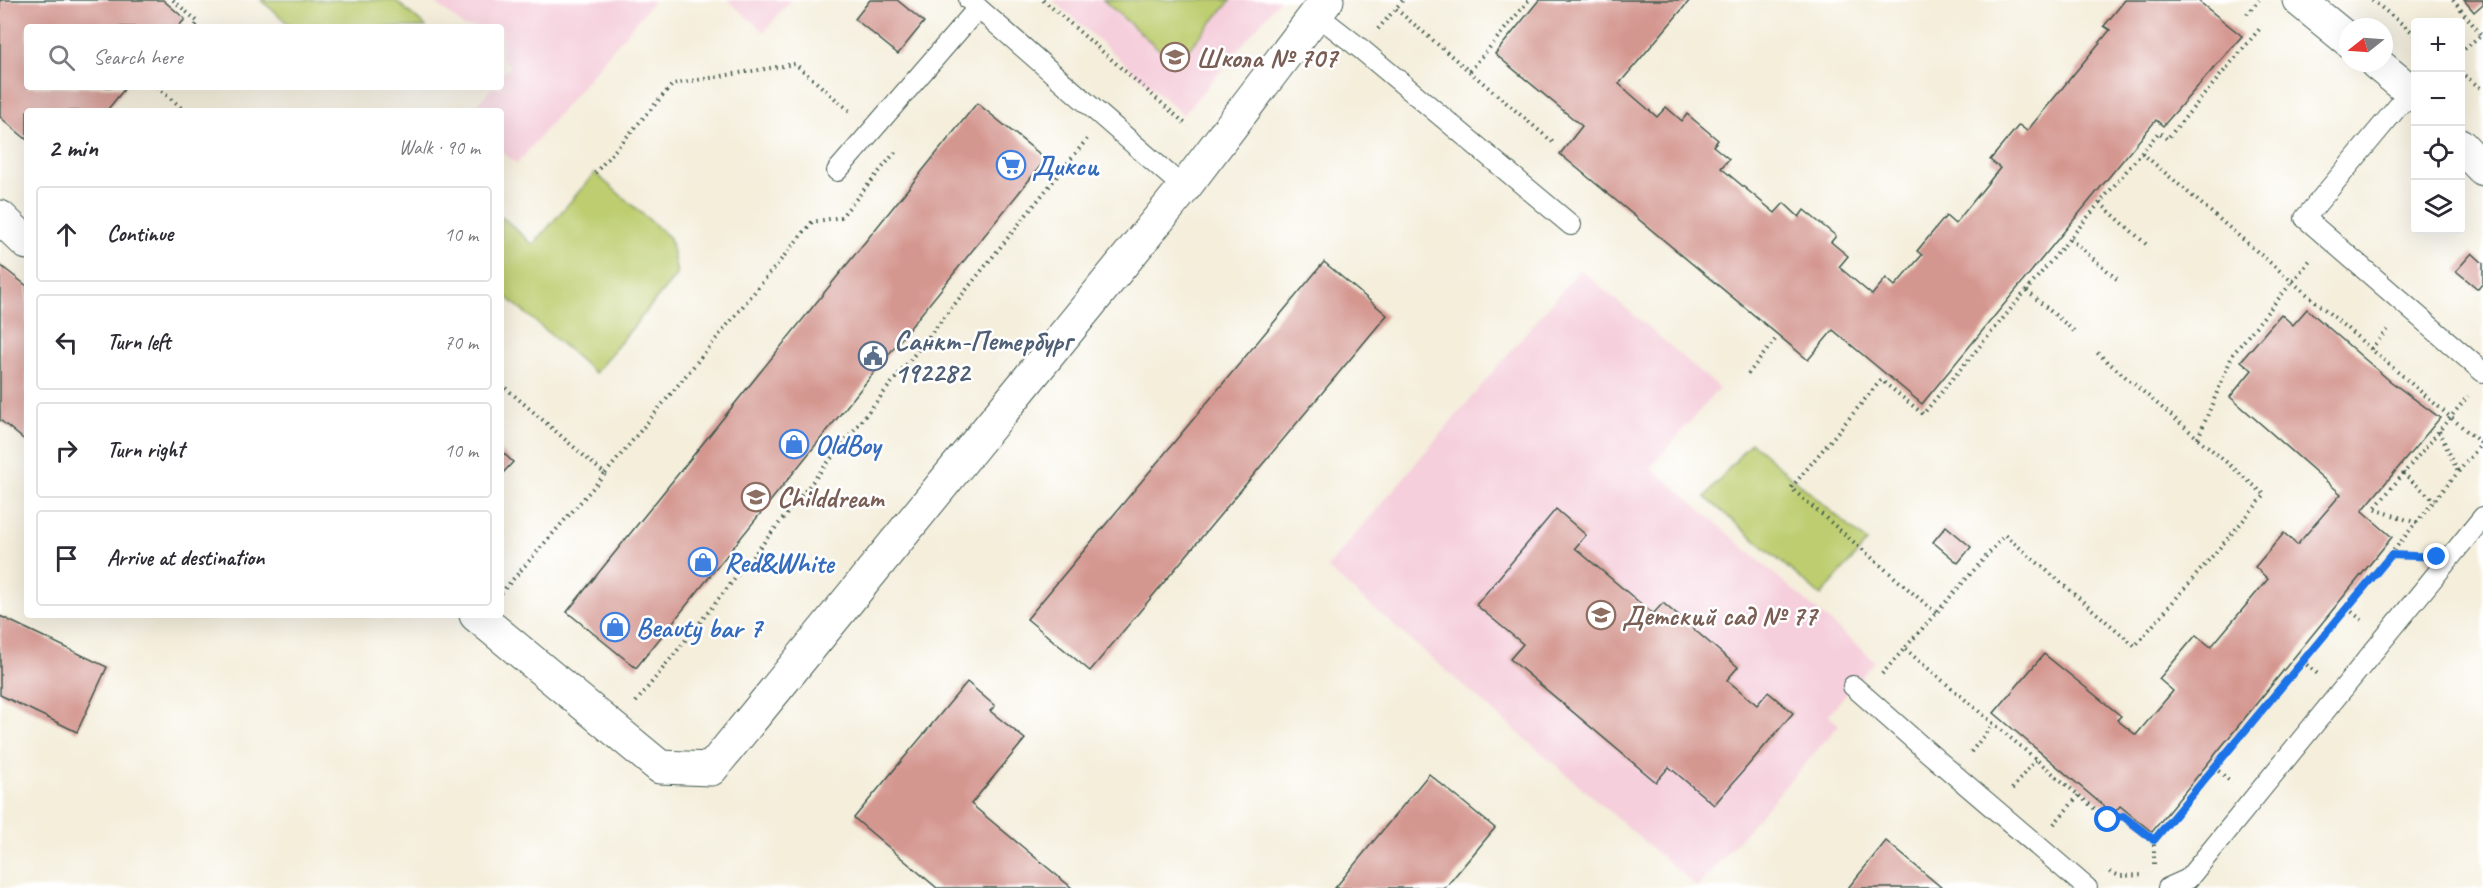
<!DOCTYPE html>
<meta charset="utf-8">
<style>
:root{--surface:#fff;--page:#f2f2f3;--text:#2b2b33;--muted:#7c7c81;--line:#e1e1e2}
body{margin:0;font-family:Caveat,sans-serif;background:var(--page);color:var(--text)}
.controls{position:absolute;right:18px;top:18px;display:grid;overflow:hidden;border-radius:6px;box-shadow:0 6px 24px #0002}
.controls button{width:54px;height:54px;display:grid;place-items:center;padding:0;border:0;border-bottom:2px solid var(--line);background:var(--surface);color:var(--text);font:30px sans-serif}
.compass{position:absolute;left:2339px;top:18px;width:54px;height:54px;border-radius:50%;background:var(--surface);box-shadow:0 6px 24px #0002;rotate:253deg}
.stop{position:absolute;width:18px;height:18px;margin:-14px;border:4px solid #1a73e8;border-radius:50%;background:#fff}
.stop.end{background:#1a73e8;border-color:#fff;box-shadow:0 2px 6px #0008}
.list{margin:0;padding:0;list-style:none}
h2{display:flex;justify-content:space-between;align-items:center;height:78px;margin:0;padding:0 24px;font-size:26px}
h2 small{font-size:20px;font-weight:400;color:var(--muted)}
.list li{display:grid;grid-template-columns:39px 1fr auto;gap:18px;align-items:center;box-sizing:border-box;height:96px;margin:0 12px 12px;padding:0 12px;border:2px solid var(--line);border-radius:6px}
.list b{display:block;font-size:22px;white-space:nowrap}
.list em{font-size:20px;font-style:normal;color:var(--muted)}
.icon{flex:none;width:33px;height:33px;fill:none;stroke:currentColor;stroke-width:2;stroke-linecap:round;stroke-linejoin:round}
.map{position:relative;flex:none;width:2483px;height:888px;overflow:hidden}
.search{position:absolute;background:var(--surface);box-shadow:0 6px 24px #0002;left:24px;top:24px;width:480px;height:66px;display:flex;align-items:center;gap:15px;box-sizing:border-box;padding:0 21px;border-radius:6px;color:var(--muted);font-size:22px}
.panel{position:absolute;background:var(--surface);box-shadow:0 6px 24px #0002;left:24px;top:108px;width:480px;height:510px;border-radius:6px}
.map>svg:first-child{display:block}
.built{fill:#f5cfdb}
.green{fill:#bdcd70;stroke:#6e8552;stroke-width:1.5}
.building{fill:#d49790}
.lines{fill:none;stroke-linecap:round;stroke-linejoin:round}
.service-casing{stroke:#3f584d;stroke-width:22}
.minor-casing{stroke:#3f584d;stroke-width:35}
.path{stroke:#3f584d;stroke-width:4;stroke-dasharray:1.5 4.5;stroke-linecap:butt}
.service{stroke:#fff;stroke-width:20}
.minor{stroke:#fff;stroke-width:33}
.route{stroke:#1a73e8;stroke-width:8}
.labels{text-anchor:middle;stroke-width:5;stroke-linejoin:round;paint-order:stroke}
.education-label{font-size:28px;font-weight:bold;fill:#785e54;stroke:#fff;text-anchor:start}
.shop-label{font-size:28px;font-weight:bold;fill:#366cbe;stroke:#fff;text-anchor:start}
.service-label{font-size:28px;font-weight:bold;fill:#4e5e75;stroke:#fff;text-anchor:start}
</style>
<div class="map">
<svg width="2483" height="888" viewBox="0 0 2483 888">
<rect width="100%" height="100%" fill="#fff"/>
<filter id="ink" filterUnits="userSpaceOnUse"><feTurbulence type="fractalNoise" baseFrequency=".0167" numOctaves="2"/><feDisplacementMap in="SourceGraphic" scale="12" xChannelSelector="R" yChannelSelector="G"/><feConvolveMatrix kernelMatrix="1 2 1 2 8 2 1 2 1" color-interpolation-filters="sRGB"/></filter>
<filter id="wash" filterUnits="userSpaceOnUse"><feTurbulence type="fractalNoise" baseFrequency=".008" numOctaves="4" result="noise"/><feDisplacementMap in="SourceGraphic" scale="24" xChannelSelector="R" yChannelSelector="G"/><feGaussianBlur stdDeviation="1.35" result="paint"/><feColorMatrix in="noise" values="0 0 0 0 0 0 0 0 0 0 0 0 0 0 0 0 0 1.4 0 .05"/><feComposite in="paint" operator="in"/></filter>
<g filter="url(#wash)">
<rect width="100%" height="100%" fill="#f4eedb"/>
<g class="built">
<path d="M432,0H654L517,164L501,151V111H472L492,87H501V76L510,66L501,58V27H464Z"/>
<path d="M727,0H791L764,32Z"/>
<path d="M1053,0H1280L1183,115Z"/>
<path d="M1580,269L1719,388L1651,467L1875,661L1828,715L1839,725L1697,887L1327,568Z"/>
</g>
<g class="green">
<path d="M261,0H395L426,27H292Z"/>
<path d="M1103,0H1231L1176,64Z"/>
<path d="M595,173L670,238L677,274L595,373L501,292V216L533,245Z"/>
<path d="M1751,442L1867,542L1821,596L1705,497Z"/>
</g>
<g id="blocks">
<g class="building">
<path d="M0,0H163L185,19L178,27H27V87H126L108,109L111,111H27V140L0,117Z"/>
<path d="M870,0H897L924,22L898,54L855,19Z"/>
<path d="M1539,0H1690L1619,84L1657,117L1666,107L1682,121L1687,114L1718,140L1713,146L1729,159L1721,168L1775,213L1784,203L1799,217L1804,210L1836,236L1831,242L1848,256L1839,267L1872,295L1886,278L1895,286L1922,255L1917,251L1946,216L1955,224L2000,168L1990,160L2019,125L2027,131L2110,30L2104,26L2125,0H2197L2242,36L2163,126L2156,120L1922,404L1833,330L1808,360L1560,154L1582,126L1495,54Z"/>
<path d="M2464,0H2483V4L2474,12Z"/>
<path d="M977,103L1046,159L636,668L567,612Z"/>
<path d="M2472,253L2483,263V283L2478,289L2456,271Z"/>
<path d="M1324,262L1387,315L1090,671L1027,619Z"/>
<path d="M0,265L27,286V442L0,420Z"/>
<path d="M2307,309L2390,381L2440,418L2362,511L2392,537L2152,832L2120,806L2113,814L1994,713L2044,654L2121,716L2117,720L2136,735L2173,691L2159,679L2196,635L2211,647L2268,579L2255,567L2284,533L2297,545L2341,494L2230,397L2252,370L2241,361L2281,314L2293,325Z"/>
<path d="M501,451L513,462L501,475Z"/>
<path d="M1556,509L1586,535L1575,548L1653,614L1663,603L1738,667L1727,680L1757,705L1768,692L1793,713L1714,805L1669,767L1656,782L1510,659L1523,644L1476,605Z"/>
<path d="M1946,526L1971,547L1958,563L1933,542Z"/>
<path d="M0,616L107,667L77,732L0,695Z"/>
<path d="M967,682L995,706L990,711L1025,739L971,804L1072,888H937L854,818Z"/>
<path d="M1429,774L1495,828L1445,888H1335Z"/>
<path d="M1886,841L1942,888H1848Z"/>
</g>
</g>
</g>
<g filter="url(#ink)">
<use href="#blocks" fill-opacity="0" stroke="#3f584d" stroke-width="1.5"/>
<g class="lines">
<g class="service-casing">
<g id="service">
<path d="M969,0L1184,188"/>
<path d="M1316,14L1361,49L1571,225"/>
<path d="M2411,91L2305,218L2483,372"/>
<path d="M837,171L978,8"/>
<path d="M1853,686L1929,753L2087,888"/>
<path d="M2168,888L2188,879L2483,517"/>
</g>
</g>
<g class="minor-casing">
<g id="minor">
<path d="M2299,0L2348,40"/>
<path d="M2376,63L2416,96"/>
<path d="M2460,145L2483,169"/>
<path d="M0,217L27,243"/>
<path d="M476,615L660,767L711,769L1184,188L1327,0"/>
</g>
</g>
<g class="path">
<path d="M173,0L198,22L195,27"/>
<path d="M1043,0L1188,126"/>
<path d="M2372,0L2416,35"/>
<path d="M2453,0L2483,37"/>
<path d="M1396,9L1556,145"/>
<path d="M2247,14L2259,0"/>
<path d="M1378,29L1403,0"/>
<path d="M2460,53L2482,34"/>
<path d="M1470,71L1529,0"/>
<path d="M2460,72L2483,90"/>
<path d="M157,87L185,111"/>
<path d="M2142,153L2482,444"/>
<path d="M595,173L673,84L795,64L852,113"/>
<path d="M2100,203L2146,244"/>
<path d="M2070,239L2117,279"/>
<path d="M2027,291L2074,331"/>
<path d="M2371,349L2390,327"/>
<path d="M1748,374L1775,340"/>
<path d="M501,384L605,474L812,222L841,217L898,149"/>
<path d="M2439,431L2458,472"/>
<path d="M2198,438L2233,354L2311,259"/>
<path d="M2403,473L2435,501"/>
<path d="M2417,523L2374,509L2468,396"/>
<path d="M2391,555L2414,556"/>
<path d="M501,593L605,474"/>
<path d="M2347,608L2362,620"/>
<path d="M1936,613L1791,488L1881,380L1923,414L2159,132L2167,139L2262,26"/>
<path d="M1905,649L2108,820L2123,816L2154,840L2483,442"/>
<path d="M2302,661L2319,675"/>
<path d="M1882,674L2005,535L2135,646L2265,495L2095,351"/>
<path d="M636,702L1087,139"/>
<path d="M1971,752L1993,724"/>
<path d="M2214,767L2232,783"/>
<path d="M2012,789L2036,759"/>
<path d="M2054,824L2079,795"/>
<path d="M2154,864V840"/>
<path d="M2110,872L2120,876L2143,875"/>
</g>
<use href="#service" class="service"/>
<use href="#minor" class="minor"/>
</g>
</g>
<g class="lines" filter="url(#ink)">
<path class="route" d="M2108,820L2123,816L2154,840L2391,555L2437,557"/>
</g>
<defs>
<g id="school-ring" transform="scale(1.5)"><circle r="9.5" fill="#fff" stroke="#8d6e63" stroke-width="1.5"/><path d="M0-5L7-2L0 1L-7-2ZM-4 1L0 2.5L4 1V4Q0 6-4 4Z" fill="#8d6e63"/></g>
<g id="supermarket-ring" transform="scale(1.5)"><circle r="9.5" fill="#fff" stroke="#3f7fe0" stroke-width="1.5"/><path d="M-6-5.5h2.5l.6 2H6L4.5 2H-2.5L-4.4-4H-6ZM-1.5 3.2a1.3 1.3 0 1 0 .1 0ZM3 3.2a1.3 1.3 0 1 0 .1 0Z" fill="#3f7fe0"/></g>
<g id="civic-ring" transform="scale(1.5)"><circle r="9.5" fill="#fff" stroke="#5c6f8a" stroke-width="1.5"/><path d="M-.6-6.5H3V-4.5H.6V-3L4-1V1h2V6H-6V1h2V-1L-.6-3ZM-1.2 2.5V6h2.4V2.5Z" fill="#5c6f8a"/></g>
<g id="shop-ring" transform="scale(1.5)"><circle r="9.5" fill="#fff" stroke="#3f7fe0" stroke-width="1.5"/><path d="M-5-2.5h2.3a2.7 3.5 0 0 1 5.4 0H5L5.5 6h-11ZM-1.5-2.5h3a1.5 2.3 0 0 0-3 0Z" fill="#3f7fe0"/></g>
</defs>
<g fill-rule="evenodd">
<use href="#school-ring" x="1175" y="57"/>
<use href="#supermarket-ring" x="1011" y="165"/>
<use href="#civic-ring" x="873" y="356"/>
<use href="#shop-ring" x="794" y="444"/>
<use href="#school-ring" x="756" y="497"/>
<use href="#shop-ring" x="703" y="562"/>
<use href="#school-ring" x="1601" y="615"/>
<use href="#shop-ring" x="615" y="627"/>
</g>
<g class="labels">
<g class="education-label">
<text x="1196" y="67">Школа № 707</text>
<text x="777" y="507">Childdream</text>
<text x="1622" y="625">Детский сад № 77</text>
</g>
<g class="shop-label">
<text x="1032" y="175">Дикси</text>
<text x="815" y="454">OldBoy</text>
<text x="724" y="572">Red&amp;White</text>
<text x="636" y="637">Beauty bar 7</text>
</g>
<g class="service-label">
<text x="894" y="350">Санкт-Петербург<tspan x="894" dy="32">192282</tspan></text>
</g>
</g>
</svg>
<div class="controls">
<button>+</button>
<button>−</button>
<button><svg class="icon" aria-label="locate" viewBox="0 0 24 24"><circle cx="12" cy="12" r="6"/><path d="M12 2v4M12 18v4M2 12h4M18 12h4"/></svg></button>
<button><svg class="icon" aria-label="layers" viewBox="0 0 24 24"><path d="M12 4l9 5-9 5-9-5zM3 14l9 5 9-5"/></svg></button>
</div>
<svg class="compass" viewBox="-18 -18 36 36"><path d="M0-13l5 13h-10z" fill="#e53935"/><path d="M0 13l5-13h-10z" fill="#7c7c81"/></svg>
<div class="stop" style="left:2108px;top:820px"></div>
<div class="stop end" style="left:2437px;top:557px"></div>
<div class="search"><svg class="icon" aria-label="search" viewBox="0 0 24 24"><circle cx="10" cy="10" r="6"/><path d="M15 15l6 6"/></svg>Search here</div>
<section class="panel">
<h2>2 min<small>Walk · 90 m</small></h2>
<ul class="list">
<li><svg class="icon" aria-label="ahead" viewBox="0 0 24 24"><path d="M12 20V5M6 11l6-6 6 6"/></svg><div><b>Continue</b></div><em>10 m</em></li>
<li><svg class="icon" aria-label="left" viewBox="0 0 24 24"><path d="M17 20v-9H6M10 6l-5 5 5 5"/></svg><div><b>Turn left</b></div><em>70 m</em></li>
<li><svg class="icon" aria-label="right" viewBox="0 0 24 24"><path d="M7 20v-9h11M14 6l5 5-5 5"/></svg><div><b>Turn right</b></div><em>10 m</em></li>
<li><svg class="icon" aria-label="arrive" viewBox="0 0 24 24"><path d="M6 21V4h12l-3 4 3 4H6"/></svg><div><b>Arrive at destination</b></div></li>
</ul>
</section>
</div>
